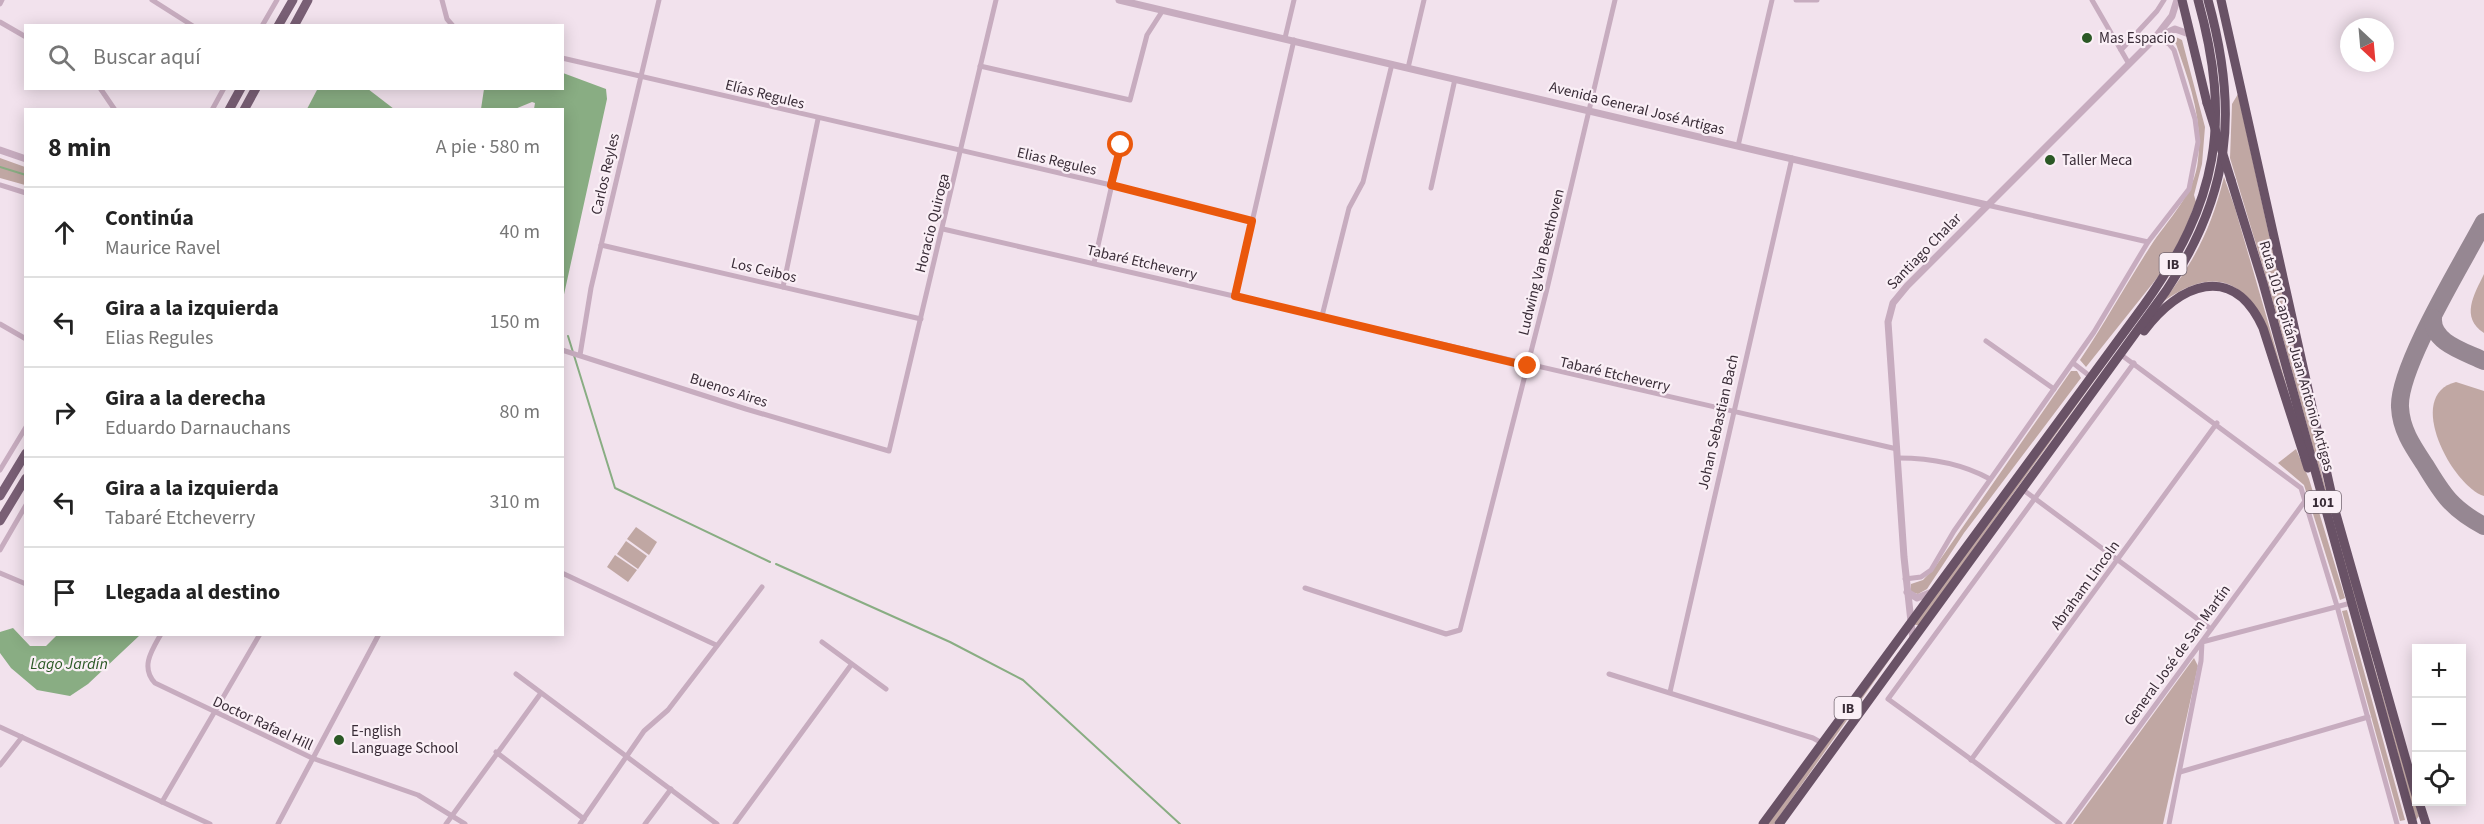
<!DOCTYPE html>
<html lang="es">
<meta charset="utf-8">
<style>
:root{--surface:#fff;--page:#f6f6f6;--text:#222;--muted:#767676;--line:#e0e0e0}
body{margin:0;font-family:"Source Sans 3",sans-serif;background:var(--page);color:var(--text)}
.controls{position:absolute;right:18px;bottom:18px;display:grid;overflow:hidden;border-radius:0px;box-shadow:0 3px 15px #0003}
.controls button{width:54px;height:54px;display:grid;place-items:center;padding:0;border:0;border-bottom:2px solid var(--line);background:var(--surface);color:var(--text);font:30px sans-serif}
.compass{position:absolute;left:2340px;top:18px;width:54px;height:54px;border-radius:50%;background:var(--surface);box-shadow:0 3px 15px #0003;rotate:154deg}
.stop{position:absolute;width:18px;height:18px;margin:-14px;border:4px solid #ea580c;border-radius:50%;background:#fff}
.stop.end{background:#ea580c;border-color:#fff;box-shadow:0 2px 6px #0008}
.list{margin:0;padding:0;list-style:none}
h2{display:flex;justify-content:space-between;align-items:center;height:78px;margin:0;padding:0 24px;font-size:26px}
h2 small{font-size:20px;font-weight:400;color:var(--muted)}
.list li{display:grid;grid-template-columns:39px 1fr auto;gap:18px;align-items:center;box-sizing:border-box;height:90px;padding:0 24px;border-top:2px solid var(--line)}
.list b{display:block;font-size:22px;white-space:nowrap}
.list p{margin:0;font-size:20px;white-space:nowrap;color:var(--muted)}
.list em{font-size:20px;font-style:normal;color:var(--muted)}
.icon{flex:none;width:33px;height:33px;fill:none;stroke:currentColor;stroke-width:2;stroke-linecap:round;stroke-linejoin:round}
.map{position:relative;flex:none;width:2484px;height:824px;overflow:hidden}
.search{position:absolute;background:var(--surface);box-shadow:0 3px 15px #0003;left:24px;top:24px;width:540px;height:66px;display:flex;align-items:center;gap:15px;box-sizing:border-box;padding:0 21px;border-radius:0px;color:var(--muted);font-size:22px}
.panel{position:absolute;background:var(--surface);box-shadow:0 3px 15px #0003;left:24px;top:108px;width:540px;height:528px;border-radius:0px}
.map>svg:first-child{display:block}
.green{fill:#c0a7a3}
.water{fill:#89ad83}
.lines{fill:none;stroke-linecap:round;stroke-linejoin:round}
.stream{stroke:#89ad83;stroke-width:2}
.taxiway{stroke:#968792;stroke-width:18}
.minor{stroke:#c7acbf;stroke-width:5}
.tertiary{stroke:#c7acbf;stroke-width:7}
.primary{stroke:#795f75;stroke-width:9}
.trunk{stroke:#695266;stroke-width:9}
.trunk-bridge{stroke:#695266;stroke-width:9}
.route{stroke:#ea580c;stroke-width:8}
.poi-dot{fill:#2b5825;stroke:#faeff6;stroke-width:2}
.labels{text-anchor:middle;stroke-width:4.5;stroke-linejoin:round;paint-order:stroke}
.shield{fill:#faeff6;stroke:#736670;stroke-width:1.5}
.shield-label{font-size:14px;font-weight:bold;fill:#392c37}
.poi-label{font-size:15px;fill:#392c37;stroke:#faeff6;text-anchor:start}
.street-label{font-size:15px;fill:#392c37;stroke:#faeff6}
.water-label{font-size:16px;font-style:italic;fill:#2b5825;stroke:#faeff6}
</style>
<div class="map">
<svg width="2484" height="824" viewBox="0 0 2484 824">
<rect width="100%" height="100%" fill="#f2e2ed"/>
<g class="green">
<path d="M2172,35L2182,40L2205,127L2202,164L2194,195L2196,202L2183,234L2161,273L2086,367L2080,360C2105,323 2126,284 2150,247C2168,219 2195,194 2198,160C2203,119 2189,81 2176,44L2165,37Z"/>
<path d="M2238,94L2322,475L2375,669L2419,816L2416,820L2268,284L2230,158L2232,104Z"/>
<path d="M0,158L25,167V185L0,178Z"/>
<path d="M2224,177L2235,208L2292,405C2271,343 2254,238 2164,301C2196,258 2211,229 2224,177Z"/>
<path d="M2484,274V333C2460,317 2474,295 2484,274Z"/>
<path d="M2144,311L1919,625H1915V623Z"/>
<path d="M2071,371H2077L2081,378L1964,533L1927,589L1918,594L1911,592V584L1923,580L1935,567Z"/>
<path d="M2456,382L2484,391V496C2453,487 2403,395 2456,382Z"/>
<path d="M2296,449L2309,479L2345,598L2340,600L2304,485L2278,463Z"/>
<path d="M636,527L657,542L649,555L627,539Z"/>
<path d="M626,541L647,556L638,569L617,554Z"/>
<path d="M615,555L637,570L628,582L607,567Z"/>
<path d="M2347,610L2405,820L2400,821L2342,611Z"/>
<path d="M1906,636L1774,824H1768Z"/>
<path d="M2194,658L2198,666L2163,824H2073Z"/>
</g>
<g class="water">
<path d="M563,73L606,89L607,99L563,299L562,110L534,109L535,103L532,102L515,109H481L484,89L562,88Z"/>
<path d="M318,88L368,89L394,109H307Z"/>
<path d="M13,628L30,646H46L57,635H140L88,684L70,696L37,690L11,668L0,653V632Z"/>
</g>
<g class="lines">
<g class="stream">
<path d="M0,167L26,175"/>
<path d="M568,336L615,488L770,562"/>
<path d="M776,564L950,642L1023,680L1180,824"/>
</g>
<g class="taxiway">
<path d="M2484,222C2463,262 2398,367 2400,407C2401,430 2413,447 2425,465C2443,495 2452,509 2484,526"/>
<path d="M2433,318C2431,343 2466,352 2484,361"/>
</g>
<g class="minor">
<path d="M152,0L193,26"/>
<path d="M442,0L447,19L453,26"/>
<path d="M1796,0H1817"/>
<path d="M2092,0L2129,64"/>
<path d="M0,4L2,0"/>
<path d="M0,22L26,37"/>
<path d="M262,26L277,0"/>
<path d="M1285,38L1294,0"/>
<path d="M2121,50L2157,11L2164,0"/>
<path d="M562,58L1111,185L1252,221"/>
<path d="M980,66L1130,100L1147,35L1163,10"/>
<path d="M1408,68L1424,0"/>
<path d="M100,88L115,110"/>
<path d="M212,110L224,88"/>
<path d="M1738,146L1772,0"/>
<path d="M0,185L26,193"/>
<path d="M1431,188L1455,79"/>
<path d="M1987,205L2148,242"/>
<path d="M943,229L1897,449"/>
<path d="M601,245L921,319"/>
<path d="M1094,263L1121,145"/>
<path d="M783,287L818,119"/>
<path d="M1235,296L1294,40"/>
<path d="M1322,316L1349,208L1363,182L1392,64"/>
<path d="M0,324L26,339"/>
<path d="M1986,341L2054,389"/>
<path d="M562,350L746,409L889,451L996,0"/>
<path d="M2120,354L2301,488L2337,606L2397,824"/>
<path d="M580,355L591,288L659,0"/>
<path d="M2073,363L2091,377"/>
<path d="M1898,458C1931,458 1961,463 1990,479"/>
<path d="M0,470L26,427"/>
<path d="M2022,489L2211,629"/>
<path d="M0,550L26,505"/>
<path d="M0,573L26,584"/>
<path d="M562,573L716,645"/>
<path d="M1905,579L1921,577L1931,570L1954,531L2094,332L2148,242L2189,189L2198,142L2195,119L2174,50L2169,44L2155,38"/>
<path d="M1305,588L1446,634L1460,630L1547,289L1615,0"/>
<path d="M161,634C152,650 140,667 155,683L312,758L418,795L465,824"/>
<path d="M822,642L886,689"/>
<path d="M516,674L717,824"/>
<path d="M1609,674L1813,738L1822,743"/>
<path d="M1670,692L1792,158"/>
<path d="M0,727L210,824"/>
<path d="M496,752L584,819"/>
<path d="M1971,760L2217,423"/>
<path d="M0,765L22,737"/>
<path d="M2180,772L2368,717"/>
<path d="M162,802L260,634"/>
<path d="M278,824L379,634"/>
<path d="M446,824L541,693"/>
<path d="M580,824L644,731L668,710L762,587"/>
<path d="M645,824L671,789"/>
<path d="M735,824L851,665"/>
<path d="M2060,824L1888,699L2134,363"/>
<path d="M2068,824L2305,501"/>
<path d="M2169,824L2201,661L2202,642L2351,603"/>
</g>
<g class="tertiary">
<path d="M1119,0L1987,205"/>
<path d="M2155,38L2175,29L2189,34"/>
<path d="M0,150L26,159"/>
<path d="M1907,592L1917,598L1932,592"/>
<path d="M1913,640L1904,557L1888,322L1893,303L1907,286L2155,38L2172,16L2177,0"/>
</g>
<g class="primary">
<path d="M278,26L293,0"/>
<path d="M294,26L308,0"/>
<path d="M229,110L241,88"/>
<path d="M244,110L256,88"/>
<path d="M0,496L26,453"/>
<path d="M0,521L26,478"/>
</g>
<g class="trunk">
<path d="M2182,0L2207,103"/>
<path d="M2221,0L2336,514L2416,795"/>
<path d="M2231,180L2263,283L2413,824"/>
<path d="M2144,331C2179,284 2233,261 2263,328L2308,468"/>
<path d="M2419,802L2426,824"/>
<path d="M1763,824L2144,305C2218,202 2232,122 2198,0"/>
<path d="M1779,824L2166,291C2231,194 2239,111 2208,0"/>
</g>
<path class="trunk-bridge" d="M2207,103L2231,180"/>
</g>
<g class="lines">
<path class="route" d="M1121,145L1111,185L1252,221L1235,296L1528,366"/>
</g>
<g class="poi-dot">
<circle cx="2087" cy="38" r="6"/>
<circle cx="2050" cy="160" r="6"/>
<circle cx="339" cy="740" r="6"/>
</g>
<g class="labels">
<g class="shield">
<rect x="2159.5" y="253" width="27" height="22" rx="4.5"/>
<rect x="2305" y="491" width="36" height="22" rx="4.5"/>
<rect x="1834.5" y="697" width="27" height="22" rx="4.5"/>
</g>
<g class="shield-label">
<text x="2173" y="269">IB</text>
<text x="2323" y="507">101</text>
<text x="1848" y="713">IB</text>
</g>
<g class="poi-label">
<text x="2099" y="43">Mas Espacio</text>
<text x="2062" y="165">Taller Meca</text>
<text x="351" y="736">E-nglish<tspan x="351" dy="17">Language School</tspan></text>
</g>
<g class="street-label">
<text transform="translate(765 94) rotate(14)" y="5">Elías Regules</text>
<text transform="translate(1637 108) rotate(14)" y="5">Avenida General José Artigas</text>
<text transform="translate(1057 161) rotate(13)" y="5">Elias Regules</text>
<text transform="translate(605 174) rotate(-77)" y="5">Carlos Reyles</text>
<text transform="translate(932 223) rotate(-76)" y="5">Horacio Quiroga</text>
<text transform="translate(1924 251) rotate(-46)" y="5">Santiago Chalar</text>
<text transform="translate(1142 262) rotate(13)" y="5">Tabaré Etcheverry</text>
<text transform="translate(1541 262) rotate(-76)" y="5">Ludwing Van Beethoven</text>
<text transform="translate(764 270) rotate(13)" y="5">Los Ceibos</text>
<text transform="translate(2297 356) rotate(74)" y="5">Ruta 101 Capitán Juan Antonio Artigas</text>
<text transform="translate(1615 374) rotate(13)" y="5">Tabaré Etcheverry</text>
<text transform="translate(729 390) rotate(18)" y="5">Buenos Aires</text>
<text transform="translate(1718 422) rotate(-77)" y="5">Johan Sebastian Bach</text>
<text transform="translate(2085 585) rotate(-54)" y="5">Abraham Lincoln</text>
<text transform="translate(2177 655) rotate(-54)" y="5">General José de San Martín</text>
<text transform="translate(263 723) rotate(25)" y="5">Doctor Rafael Hill</text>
</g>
<g class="water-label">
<text x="69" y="669">Lago Jardín</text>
</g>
</g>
</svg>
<div class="controls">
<button>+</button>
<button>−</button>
<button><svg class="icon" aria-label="locate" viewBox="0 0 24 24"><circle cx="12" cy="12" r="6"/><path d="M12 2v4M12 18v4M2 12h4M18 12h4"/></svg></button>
</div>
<svg class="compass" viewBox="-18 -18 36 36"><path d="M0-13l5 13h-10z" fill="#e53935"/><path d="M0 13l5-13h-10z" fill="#767676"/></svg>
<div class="stop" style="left:1121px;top:145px"></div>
<div class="stop end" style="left:1528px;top:366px"></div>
<div class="search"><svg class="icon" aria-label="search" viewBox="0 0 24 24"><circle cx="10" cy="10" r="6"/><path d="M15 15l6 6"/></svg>Buscar aquí</div>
<section class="panel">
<h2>8 min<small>A pie · 580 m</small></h2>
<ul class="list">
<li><svg class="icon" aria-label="ahead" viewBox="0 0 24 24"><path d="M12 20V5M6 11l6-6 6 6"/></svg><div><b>Continúa</b><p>Maurice Ravel</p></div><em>40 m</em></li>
<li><svg class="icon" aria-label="left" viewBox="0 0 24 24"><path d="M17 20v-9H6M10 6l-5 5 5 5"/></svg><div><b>Gira a la izquierda</b><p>Elias Regules</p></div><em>150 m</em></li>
<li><svg class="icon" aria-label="right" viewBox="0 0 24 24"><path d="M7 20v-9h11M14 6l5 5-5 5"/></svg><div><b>Gira a la derecha</b><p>Eduardo Darnauchans</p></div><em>80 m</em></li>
<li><svg class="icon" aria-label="left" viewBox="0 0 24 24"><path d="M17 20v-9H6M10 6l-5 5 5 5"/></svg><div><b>Gira a la izquierda</b><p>Tabaré Etcheverry</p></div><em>310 m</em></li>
<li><svg class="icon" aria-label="arrive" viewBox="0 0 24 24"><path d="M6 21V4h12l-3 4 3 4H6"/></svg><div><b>Llegada al destino</b></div></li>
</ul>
</section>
</div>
